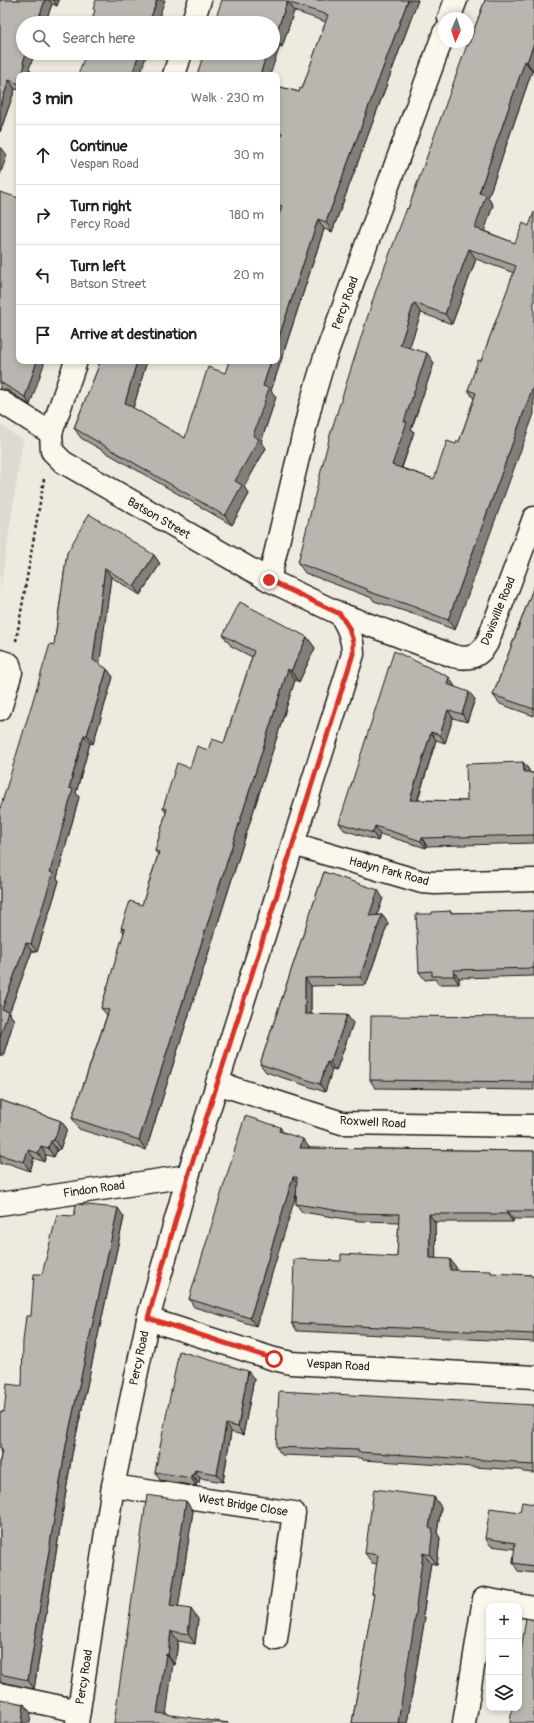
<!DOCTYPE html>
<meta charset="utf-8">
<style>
:root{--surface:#fff;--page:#f6f6f6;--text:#202124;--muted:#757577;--line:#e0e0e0}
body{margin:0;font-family:Pangolin,sans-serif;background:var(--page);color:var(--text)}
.controls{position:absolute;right:12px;bottom:12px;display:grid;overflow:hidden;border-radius:8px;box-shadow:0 2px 6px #0003}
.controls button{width:36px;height:36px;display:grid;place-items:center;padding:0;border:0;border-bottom:1px solid var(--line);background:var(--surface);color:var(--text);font:20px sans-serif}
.compass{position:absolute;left:438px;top:12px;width:36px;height:36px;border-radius:50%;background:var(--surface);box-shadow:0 2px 6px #0003;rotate:183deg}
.stop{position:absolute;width:12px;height:12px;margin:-9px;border:3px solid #d93025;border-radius:50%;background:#fff}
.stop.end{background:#d93025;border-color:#fff;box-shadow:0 1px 4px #0008}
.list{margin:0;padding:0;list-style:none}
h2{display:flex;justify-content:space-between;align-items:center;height:52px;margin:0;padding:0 16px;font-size:17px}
h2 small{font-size:13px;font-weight:400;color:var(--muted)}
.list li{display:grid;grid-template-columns:26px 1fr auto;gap:12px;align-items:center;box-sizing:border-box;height:60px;padding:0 16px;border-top:1px solid var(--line)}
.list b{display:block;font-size:15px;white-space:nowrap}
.list p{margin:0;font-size:13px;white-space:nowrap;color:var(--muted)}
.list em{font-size:13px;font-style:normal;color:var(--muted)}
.icon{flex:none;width:22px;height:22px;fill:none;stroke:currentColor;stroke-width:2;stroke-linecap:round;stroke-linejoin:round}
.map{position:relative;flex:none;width:534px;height:1723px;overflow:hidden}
.search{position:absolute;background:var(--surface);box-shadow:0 2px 6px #0003;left:16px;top:16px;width:264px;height:44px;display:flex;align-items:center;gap:10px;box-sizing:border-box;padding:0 14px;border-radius:22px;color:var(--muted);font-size:15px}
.panel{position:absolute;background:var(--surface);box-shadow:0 2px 6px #0003;left:16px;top:72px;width:264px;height:292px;border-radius:8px}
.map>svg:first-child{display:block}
.built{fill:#dedad1}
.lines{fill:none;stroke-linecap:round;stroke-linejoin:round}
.minor-casing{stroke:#1c1c1c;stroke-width:25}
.path{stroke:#1c1c1c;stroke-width:2.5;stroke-dasharray:3 3;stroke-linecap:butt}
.minor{stroke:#fbf7ec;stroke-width:22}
.wall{fill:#9f9d96;stroke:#1c1c1c;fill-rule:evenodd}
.shaded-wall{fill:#827f7a;stroke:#1c1c1c}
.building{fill:#b9b6af;stroke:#1c1c1c;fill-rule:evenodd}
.route{stroke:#d93025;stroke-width:5}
.labels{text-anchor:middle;stroke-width:3;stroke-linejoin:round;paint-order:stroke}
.street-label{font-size:12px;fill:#1c1c1c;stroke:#fbf7ec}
</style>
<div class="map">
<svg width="534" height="1723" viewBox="0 0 534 1723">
<rect width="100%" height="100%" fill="#eeeadf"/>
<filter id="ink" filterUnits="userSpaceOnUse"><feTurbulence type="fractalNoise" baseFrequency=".025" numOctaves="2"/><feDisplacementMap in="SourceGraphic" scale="8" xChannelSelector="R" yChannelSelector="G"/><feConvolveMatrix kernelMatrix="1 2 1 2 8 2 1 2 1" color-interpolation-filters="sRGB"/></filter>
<g filter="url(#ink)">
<path class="built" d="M0,425L23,440L0,591Z"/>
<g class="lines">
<g class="minor-casing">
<g id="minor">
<path d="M449,18L456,0"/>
<path d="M192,23L200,0"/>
<path d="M174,75L181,53"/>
<path d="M76,361L51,433L52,451L63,462L269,580L340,614L453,656C468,660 479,657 487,643L534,518"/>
<path d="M0,401L51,433"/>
<path d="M269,580L310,407L324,360L444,33"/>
<path d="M0,661L9,664L11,672L0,709"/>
<path d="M293,844L422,882L435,883L534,880"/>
<path d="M217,1083L342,1123L534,1126"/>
<path d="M0,1204L188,1176"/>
<path d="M148,1319L274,1359L291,1363L534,1377"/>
<path d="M113,1486L294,1513L276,1639"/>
<path d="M0,1694L79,1711"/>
<path d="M77,1723L113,1486L148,1319L188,1176L353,654C353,638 348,627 340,614"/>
<path d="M464,1723L484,1599L534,1608"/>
</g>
</g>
<path class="path" d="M16,641L44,479"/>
<use href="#minor" class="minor"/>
</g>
<g class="wall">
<path d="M0,0H59L57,6L52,4L45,23H23L29,69L31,72L30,75H19V90L15,89L0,132Z"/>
<path d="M222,0H418L332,232L324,229L271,391L276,397L261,442L266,448L244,487L249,494L232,525L81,438L74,428L98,368L100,361H147L133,408L185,438L225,373L277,361L280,212L277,211V147L280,139H277V86L299,92L302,89L326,22L294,11L282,47L280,46Z"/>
<path d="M485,0L534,72L532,71L488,198L493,205L484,231L515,243L529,226L455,630L419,616L374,601L372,598L305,573L298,563L408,209ZM476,259L514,273L481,361L468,390L474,399L459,442L456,444L434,479L402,468L414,432L411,430L434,363L409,348L421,313L452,324Z"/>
<path d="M0,192L30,405L7,390L0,389Z"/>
<path d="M67,553L154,555L160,564L140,595L111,577L99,664L107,669L113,677L93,744L90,743L76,793L79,797L57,878L59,881L37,952L32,951L9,1013L14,1020L3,1056L0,1055V809L54,645Z"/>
<path d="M534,586V716L500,704L493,695Z"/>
<path d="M223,635L307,637L315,648L299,682L295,680L146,1150L79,1129L72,1118L107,1015L101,1008L124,933L121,928L142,905L158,855L155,851L166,813L163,808L190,768L208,750L224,743L252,657L231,646Z"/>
<path d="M454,685V686L475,699L467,722L453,718L445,743L436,740L418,800L467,801L523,762L529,770V772H530L531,773H534V843L427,846L426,848L380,834L378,841L344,830L339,823Z"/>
<path d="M324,872L383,898L377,915H382L388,923L366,985L311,986V1014L353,1023L336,1071L332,1070L325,1092L266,1072L260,1064Z"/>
<path d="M451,911L452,913L534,911V976L459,978V984H438L435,979L425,980L419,972L432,914Z"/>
<path d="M534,1017V1090L375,1088L370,1080Z"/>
<path d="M0,1100L61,1121L67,1129L60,1149L57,1150L54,1157L46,1155L44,1162L34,1158L30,1171L7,1163L0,1164Z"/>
<path d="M284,1132L309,1147L308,1148L534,1151V1219H513V1222H435V1258L456,1267L455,1270L492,1274L531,1275L532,1277H534V1342L297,1331L292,1323L341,1261L397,1257L399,1222L359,1221L302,1212L296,1204V1193L256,1326L194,1307L189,1299Z"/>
<path d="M124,1217L72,1454L34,1689L2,1682H0V1461L1,1453L0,1451V1412H4L22,1386L31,1316L42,1274Z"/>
<path d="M254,1379L243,1435L231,1432L223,1482L200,1478L199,1483H197L196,1486L160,1480L155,1472Z"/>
<path d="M534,1405V1473L523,1472L521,1470L363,1460L362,1458L282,1455L276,1447Z"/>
<path d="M434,1497L441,1507L437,1533L440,1538L437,1565L431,1563L423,1615L425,1617L407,1723H352L374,1595L372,1594L377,1564L372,1563L365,1553Z"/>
<path d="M186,1501L193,1511L178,1607L198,1619L195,1644L178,1641L175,1665L173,1664L114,1723Z"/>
<path d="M534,1504V1573L518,1571L513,1563L515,1549L491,1546L485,1538L520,1512Z"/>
</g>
<g class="shaded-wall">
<path d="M45,0H49L52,4L45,23H37Z"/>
<path d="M53,0H59L57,6Z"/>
<path d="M157,0H165L157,23H149Z"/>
<path d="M408,0H418L332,232L326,222Z"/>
<path d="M287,2L294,11L282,47L275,37Z"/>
<path d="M273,36L280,46L270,75H260L267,53H273Z"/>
<path d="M534,43V72L527,62Z"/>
<path d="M26,53H35L29,69L31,72L30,75H22L23,63Z"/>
<path d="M139,53H147L140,75H132Z"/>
<path d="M525,61L532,71L488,198L493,205L482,238L475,228L479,193Z"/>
<path d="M9,80L15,89L0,132V107Z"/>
<path d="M1,147L7,155L0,175V150Z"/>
<path d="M318,219L324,229L271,391L276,397L261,442L266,448L244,487L249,494L232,525L225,516L235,481L253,436L263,386L271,361H277V343Z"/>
<path d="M469,249L476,259L452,324L445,314Z"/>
<path d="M414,303L421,313L407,355L400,345Z"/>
<path d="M427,353L434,363L411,430L414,432L399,475L392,465L404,422Z"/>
<path d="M37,361H45L30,405L25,397Z"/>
<path d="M137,361H147L132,412L125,403Z"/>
<path d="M534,384V414L455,630L448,620Z"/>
<path d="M154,555L160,564L140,595L134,587Z"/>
<path d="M105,568L111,577L99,669L93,660Z"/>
<path d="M307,637L315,648L299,682L291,671Z"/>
<path d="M107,669L113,677L93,744L87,735Z"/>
<path d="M288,669L295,680L146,1150L139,1140Z"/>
<path d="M449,677L454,685L452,692L447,684Z"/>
<path d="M469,692L475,699L467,722L462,714Z"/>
<path d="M448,710L453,718L445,743L440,735Z"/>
<path d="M431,732L436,740L415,808L410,800Z"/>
<path d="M84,735L90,743L76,793L79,797L57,878L59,881L37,952L31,944L50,872L69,788Z"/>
<path d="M523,762L529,770V780L524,772Z"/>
<path d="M375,826L380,834L378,841L373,833Z"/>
<path d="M422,838L427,846L426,848L421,841Z"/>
<path d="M378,890L383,898L374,924L369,916Z"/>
<path d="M382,915L388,923L366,985L360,977Z"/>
<path d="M26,943L32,951L9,1013L14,1020L3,1056L0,1052V1037L2,1009Z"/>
<path d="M453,970L459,978V984L454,976Z"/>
<path d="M305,978L311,986V1022L305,1014Z"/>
<path d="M347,1015L353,1023L336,1071L330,1063Z"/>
<path d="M327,1062L332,1070L325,1092L320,1084Z"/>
<path d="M61,1121L67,1129L60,1149L54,1140Z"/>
<path d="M280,1127L285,1135L279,1131Z"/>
<path d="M303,1139L309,1147L306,1156L300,1148Z"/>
<path d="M51,1141L57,1150L54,1157L48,1148Z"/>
<path d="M41,1146L46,1155L44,1162L38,1153Z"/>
<path d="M28,1150L34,1158L30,1171L24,1162Z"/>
<path d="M293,1177L299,1185L256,1326L250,1318Z"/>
<path d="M118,1208L124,1217L72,1454L34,1689L28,1680L66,1445Z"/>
<path d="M507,1211L513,1219V1222L507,1214Z"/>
<path d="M429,1214L435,1222L436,1266L430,1258Z"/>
<path d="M450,1259L456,1267L455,1278L450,1270Z"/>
<path d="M248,1371L254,1379L243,1435L238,1427Z"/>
<path d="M226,1424L231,1432L223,1482L217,1474Z"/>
<path d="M195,1470L200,1478L199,1483L193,1475Z"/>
<path d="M191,1475L197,1483L196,1486L191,1478Z"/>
<path d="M434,1497L441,1507L437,1533L440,1538L437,1565L430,1555L429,1528Z"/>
<path d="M186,1501L193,1511L177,1616L170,1606Z"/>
<path d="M423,1553L431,1563L423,1615L425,1617L407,1723H398Z"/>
<path d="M191,1609L198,1619L195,1644L188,1634Z"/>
<path d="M171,1631L178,1641L175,1665L168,1655Z"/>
<path d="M166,1654L173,1664L165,1723L157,1713Z"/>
<path d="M24,1704L31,1713L30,1723H22Z"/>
</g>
<g class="building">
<path d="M0,0H45L37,23H23V53H26L23,63L25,64L22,75H19V84L9,80L0,107Z"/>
<path d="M96,0H157L149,23H91L95,10L93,9Z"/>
<path d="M222,0H408L326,222L318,219L277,343V220L282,206L277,204V147L282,133L277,131V86L299,92L300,88L302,89L328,15L287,2L275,37L273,36V23H214Z"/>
<path d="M485,0H534V43L527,62L525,61L479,193L486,195L475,228L515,243L523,223L529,226L534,212V384L448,620L412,606L367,591V589L298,563L330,435L376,290L407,208L408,209L467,45L468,46ZM469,249L516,266L481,361L478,360L468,390L476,393L459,442L457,441L456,444L447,441L434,479L392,465L407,422H404L427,353L400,345L414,303L445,314Z"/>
<path d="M86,53H139L132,75H78Z"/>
<path d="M204,53H267L260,75H197Z"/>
<path d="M0,192L19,198V361H37L25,397L0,382Z"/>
<path d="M100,361H137L125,403L185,438L208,367L225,373L229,361H271L263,386L269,388L253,436L259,439L235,481L242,485L225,516L74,428L98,368Z"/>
<path d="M89,514L154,555L134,587L105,568L93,660L107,669L87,735H84L69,788L73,789L50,872L53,873L31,944L26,943L2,1009L8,1011L0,1037V809L50,644L54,645L67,553Z"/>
<path d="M534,586V709L493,695Z"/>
<path d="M240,602L307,637L291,671L288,669L139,1140L72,1118L109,1010L101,1008L125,929L121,928L130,901L142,905L159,852L155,851L167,809L163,808L177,763L190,768L197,746L208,750L212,739L224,743L254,651L223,635Z"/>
<path d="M394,651L449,677L447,684L469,692L462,714L448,710L440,735L431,732L410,800L467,801L466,764L523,762L524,772H530V773H534V835L422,838L421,841L375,826L373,833L339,823Z"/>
<path d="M324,872L378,890L369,916L382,915L360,977L305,978V1014L347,1015L330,1063L327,1062L320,1084L260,1064Z"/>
<path d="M451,911V913L534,911V968L453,970L454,976H432V971L419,972L416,914H432V912Z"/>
<path d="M371,1016L534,1017V1082L370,1080Z"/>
<path d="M0,1100L61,1121L54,1140L51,1141L48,1148L41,1146L38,1153L28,1150L24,1162L0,1155Z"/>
<path d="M245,1116L280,1127L279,1131L303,1139L300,1148L534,1151V1211H507V1214H429L430,1258L450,1259V1270L491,1271V1273L531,1275V1276L534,1277V1334L292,1323L294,1259L341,1261V1254L397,1257L399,1214L353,1213L296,1204L297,1177H293L250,1318L189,1299Z"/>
<path d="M76,1204L118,1208L66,1445L28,1680L0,1674V1461L2,1448H0V1412H4L7,1384L22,1386L23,1341L26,1316H31L34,1274H42L57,1215L74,1216Z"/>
<path d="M179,1351L248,1371L238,1427L226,1424L217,1474L195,1470L193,1475H191V1478L155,1472Z"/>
<path d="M279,1391L534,1405V1465L517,1464V1462L358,1452V1450L276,1447Z"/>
<path d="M374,1489L434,1497L429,1528H433L430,1555L423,1553L416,1607H417L398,1723H352L374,1594H372L378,1555L365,1553Z"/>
<path d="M147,1495L186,1501L170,1606L191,1609L188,1634L171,1631L168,1655L166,1654L157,1713L229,1723H114Z"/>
<path d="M522,1502L534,1504V1566L513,1563L515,1543L485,1538L490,1508L520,1512Z"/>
<path d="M526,1618L534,1620V1723H510L512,1708H519V1664Z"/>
<path d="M0,1699L24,1704L22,1723H0Z"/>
</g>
</g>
<g class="lines" filter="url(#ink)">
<path class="route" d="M269,580L340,614L349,628L353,642V654L188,1176L148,1318L274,1359"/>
</g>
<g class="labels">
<g class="street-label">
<text transform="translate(345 303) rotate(-70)" y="4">Percy Road</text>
<text transform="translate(159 518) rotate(30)" y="4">Batson Street</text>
<text transform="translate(498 611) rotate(-68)" y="4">Davisville Road</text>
<text transform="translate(389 871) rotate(15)" y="4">Hadyn Park Road</text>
<text transform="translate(373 1122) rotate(3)" y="4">Roxwell Road</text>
<text transform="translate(94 1189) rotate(-8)" y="4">Findon Road</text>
<text transform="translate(139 1358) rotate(-78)" y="4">Percy Road</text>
<text transform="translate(338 1365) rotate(3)" y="4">Vespan Road</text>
<text transform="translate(243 1505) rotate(9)" y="4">West Bridge Close</text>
<text transform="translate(84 1677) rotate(-81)" y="4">Percy Road</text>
</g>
</g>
</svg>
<div class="controls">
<button>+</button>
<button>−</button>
<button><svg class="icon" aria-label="layers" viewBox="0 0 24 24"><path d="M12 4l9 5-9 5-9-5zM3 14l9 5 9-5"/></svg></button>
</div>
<svg class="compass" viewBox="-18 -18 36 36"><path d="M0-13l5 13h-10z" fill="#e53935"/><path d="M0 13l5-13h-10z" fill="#757577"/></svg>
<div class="stop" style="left:274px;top:1359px"></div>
<div class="stop end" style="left:269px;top:580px"></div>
<div class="search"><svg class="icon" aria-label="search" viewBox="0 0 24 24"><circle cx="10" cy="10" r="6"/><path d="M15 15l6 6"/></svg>Search here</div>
<section class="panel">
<h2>3 min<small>Walk · 230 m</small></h2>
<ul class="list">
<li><svg class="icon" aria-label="ahead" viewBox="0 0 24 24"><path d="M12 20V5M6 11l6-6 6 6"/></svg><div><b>Continue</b><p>Vespan Road</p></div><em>30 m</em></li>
<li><svg class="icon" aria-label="right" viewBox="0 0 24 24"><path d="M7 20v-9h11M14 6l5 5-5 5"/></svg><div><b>Turn right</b><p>Percy Road</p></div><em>180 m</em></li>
<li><svg class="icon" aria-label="left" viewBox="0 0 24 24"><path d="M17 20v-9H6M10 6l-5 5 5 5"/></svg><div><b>Turn left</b><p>Batson Street</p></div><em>20 m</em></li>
<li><svg class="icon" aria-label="arrive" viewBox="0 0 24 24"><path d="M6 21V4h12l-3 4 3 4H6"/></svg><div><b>Arrive at destination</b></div></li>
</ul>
</section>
</div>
